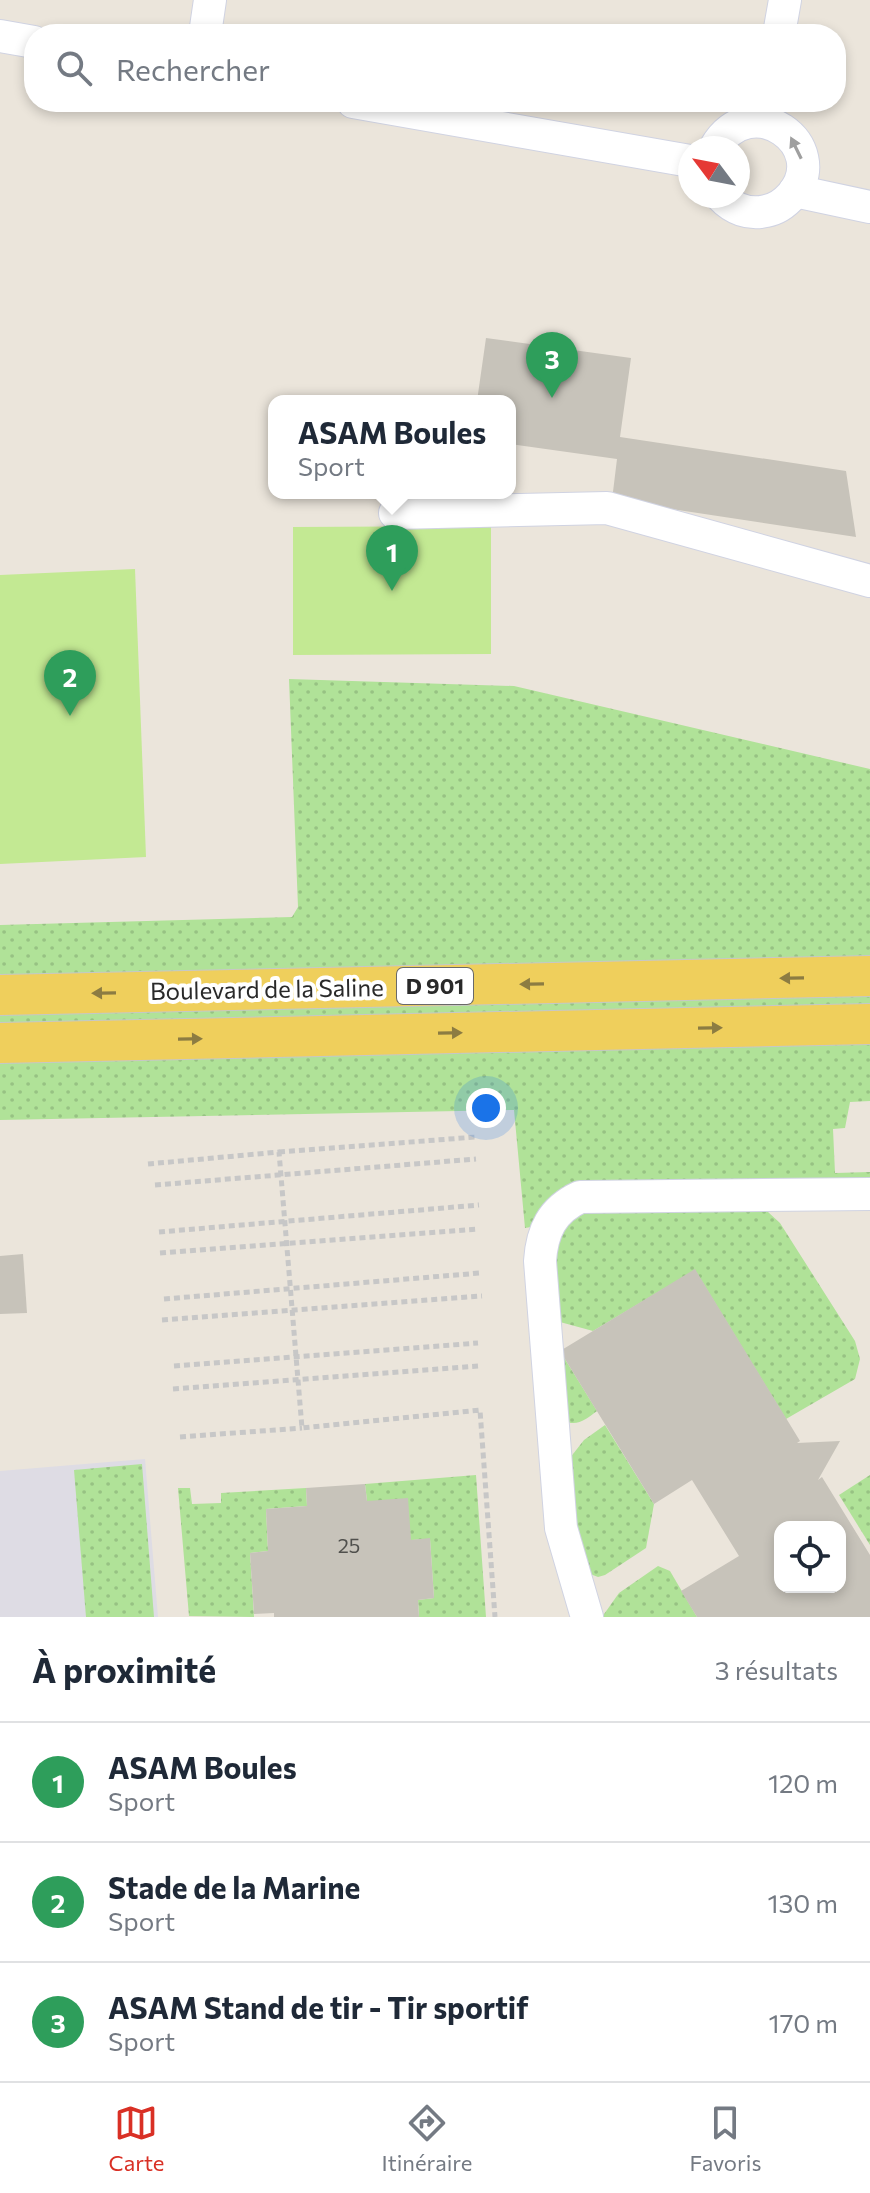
<!DOCTYPE html>
<html lang="fr">
<meta charset="utf-8">
<style>
:root{--surface:#fff;--page:#f6f6f7;--text:#1f2937;--muted:#747a83;--line:#e0e1e3;--accent:#d93025}
body{margin:0;font-family:Commissioner,sans-serif;background:var(--page);color:var(--text)}
.controls{position:absolute;right:24px;bottom:24px;display:grid;overflow:hidden;border-radius:16px;box-shadow:0 4px 12px #0003}
.controls button{width:72px;height:72px;display:grid;place-items:center;padding:0;border:0;border-bottom:2px solid var(--line);background:var(--surface);color:var(--text);font:40px sans-serif}
.compass{position:absolute;left:678px;top:136px;width:72px;height:72px;border-radius:50%;background:var(--surface);box-shadow:0 4px 12px #0003;rotate:302deg}
.you{position:absolute;left:486px;top:1108px;width:28px;height:28px;margin:-20px;border:6px solid #fff;border-radius:50%;background:#1a73e8;box-shadow:0 0 0 12px #1a73e833}
.badge{display:grid;place-items:center;width:52px;height:52px;border-radius:50%;background:var(--accent);color:#fff;font-size:26px;font-weight:700}
.pin{position:absolute;translate:-50% -66px;filter:drop-shadow(0 2px 4px #0008)}
.pin::after{content:'';position:absolute;top:42px;width:28px;height:24px;background:inherit;clip-path:polygon(0 0,100% 0,50% 100%)}
.popup{position:absolute;left:268px;top:395px;width:248px;height:104px;box-sizing:border-box;display:grid;place-content:center;border-radius:16px;background:var(--surface);filter:drop-shadow(0 2px 6px #0005);font-size:26px;white-space:nowrap;color:var(--muted)}
.popup b{font-size:30px;color:var(--text)}
.popup::after{content:'';position:absolute;left:50%;top:100%;margin-left:-16px;border:16px solid transparent;border-top-color:var(--surface)}
.list{margin:0;padding:0;list-style:none}
h2{display:flex;justify-content:space-between;align-items:center;height:104px;margin:0;padding:0 32px;font-size:34px}
h2 small{font-size:26px;font-weight:400;color:var(--muted)}
.list li{display:grid;grid-template-columns:52px 1fr auto;gap:24px;align-items:center;box-sizing:border-box;height:120px;padding:0 32px;border-top:2px solid var(--line)}
.list b{display:block;font-size:30px;white-space:nowrap}
.list p{margin:0;font-size:26px;white-space:nowrap;color:var(--muted)}
.list em{font-size:26px;font-style:normal;color:var(--muted)}
.icon{flex:none;width:44px;height:44px;fill:none;stroke:currentColor;stroke-width:2;stroke-linecap:round;stroke-linejoin:round}
.map{position:relative;flex:none;width:870px;height:1617px;overflow:hidden}
.search{position:absolute;background:var(--surface);box-shadow:0 4px 12px #0003;left:24px;right:24px;top:24px;height:88px;display:flex;align-items:center;gap:20px;box-sizing:border-box;padding:0 28px;border-radius:32px;color:var(--muted);font-size:30px}
.sheet{height:464px;background:var(--surface)}
nav{display:flex;justify-content:space-around;align-items:center;box-sizing:border-box;height:112px;border-top:2px solid var(--line);background:var(--surface);font-size:22px;color:var(--muted)}
nav a{display:grid;justify-items:center;gap:4px}
nav .on{color:var(--accent)}
.map>svg:first-child{display:block}
.industrial{fill:#dedce4}
.grass{fill:url(#grass-dots)}
.pitch{fill:#c3e993}
.building{fill:#c7c3ba;fill-rule:evenodd}
.lines{fill:none;stroke-linecap:round;stroke-linejoin:round}
.minor-casing{stroke:#d0d3e2;stroke-width:34}
.major-casing{stroke:#c7c7c7;stroke-width:42}
.path{stroke:#c7c7c7;stroke-width:5;stroke-dasharray:6 4;stroke-linecap:butt}
.minor{stroke:#fff;stroke-width:32}
.major{stroke:#efcf5c;stroke-width:40}
.oneway{fill:#9f9f9f}
.oneway2{fill:#8c7c42}
.labels{text-anchor:middle;stroke-width:8;stroke-linejoin:round;paint-order:stroke}
.number-label{font-size:20px;fill:#50504d}
.shield{fill:#fff;stroke:#696969;stroke-width:2}
.shield-label{font-size:22px;font-weight:bold;fill:#292929}
.street-label{font-size:24px;fill:#292929;stroke:#fff}
</style>
<div class="map">
<svg width="870" height="1617" viewBox="0 0 870 1617">
<defs>
<pattern id="grass-dots" width="8" height="8" patternUnits="userSpaceOnUse" patternTransform="scale(2)"><rect width="8" height="8" fill="#b0e298"/><path d="M2 2h.1M6 6h.1" fill="none" stroke="#97c283" stroke-width="1.8" stroke-linecap="round"/></pattern>
</defs>
<rect width="100%" height="100%" fill="#ebe5db"/>
<path class="industrial" d="M145,1459L158,1617H0V1471Z"/>
<g class="grass">
<path d="M289,679L514,686L870,769V1101L850,1102L845,1128L833,1129L835,1173L870,1172V1181L537,1214L531,1227L525,1228L514,1110L0,1120V925L292,917L298,907Z"/>
<path d="M760,1208L768,1212L780,1223L855,1341L860,1359L855,1379L786,1419L695,1270L593,1331L560,1322L549,1233L572,1211Z"/>
<path d="M560,1351L597,1411C586,1419 578,1427 564,1421Z"/>
<path d="M605,1425L654,1504L646,1548L605,1575L598,1577L585,1572L566,1463L584,1440Z"/>
<path d="M142,1464L154,1617H86L74,1470Z"/>
<path d="M476,1475L486,1617H419L418,1600L434,1598L430,1539L411,1540L367,1501L365,1484Z"/>
<path d="M870,1475V1545L839,1495Z"/>
<path d="M178,1488H190L192,1504L221,1503V1493L306,1488L307,1506L266,1509L268,1551L250,1553L254,1617L189,1616Z"/>
<path d="M658,1566L670,1571L697,1617H602L619,1593Z"/>
</g>
<g class="pitch">
<path d="M491,526V654L293,655V527Z"/>
<path d="M135,569L146,857L0,864V575Z"/>
</g>
<g class="building">
<path d="M486,338L631,358L620,437L846,471L856,537L612,500L617,459L510,444V401H477Z"/>
<path d="M23,1254L27,1313L0,1314V1256Z"/>
<path d="M695,1269L800,1441L797,1443L840,1441L818,1480L822,1477L870,1555V1617H697L681,1591L739,1556L692,1480L654,1504L560,1351ZM780,1527H840V1587H780Z"/>
<path d="M365,1484L367,1501L408,1498L411,1540L430,1538L434,1598L418,1600L419,1617H274V1613L254,1614L250,1553L268,1551L266,1509L307,1506L306,1488Z"/>
</g>
<g class="lines">
<g class="minor-casing">
<g id="minor">
<path d="M205,34L210,0"/>
<path d="M779,34L785,0"/>
<path d="M0,36L34,42"/>
<path d="M353,102L690,161"/>
<path d="M715,148C751,86 833,146 792,195C785,203 777,209 766,211C749,215 733,209 721,196"/>
<path d="M795,191L870,207"/>
<path d="M395,513L607,508L870,581"/>
<path d="M587,1617L561,1528L540,1261C542,1231 552,1210 580,1197L870,1194"/>
</g>
</g>
<g class="major-casing">
<g id="major">
<path d="M0,995L870,976"/>
<path d="M0,1043L870,1024"/>
</g>
</g>
<g class="path">
<path d="M279,1152L476,1137"/>
<path d="M148,1164L279,1152L302,1428L480,1410L495,1617"/>
<path d="M155,1185L476,1159"/>
<path d="M159,1232L479,1205"/>
<path d="M160,1253L479,1229"/>
<path d="M164,1299L480,1273"/>
<path d="M162,1320L482,1296"/>
<path d="M174,1366L478,1343"/>
<path d="M173,1389L478,1366"/>
<path d="M180,1437L302,1428"/>
</g>
<use href="#minor" class="minor"/>
<use href="#major" class="major"/>
</g>
<defs><path id="oneway-solid" d="M-6-.8H1V-3.2L6.5 0L1 3.2V.8H-6Z" transform="scale(2)"/></defs>
<use class="oneway" href="#oneway-solid" transform="translate(796 148) rotate(-116)"/>
<g class="oneway2">
<use href="#oneway-solid" transform="translate(792 978) rotate(179)"/>
<use href="#oneway-solid" transform="translate(532 984) rotate(179)"/>
<use href="#oneway-solid" transform="translate(104 993) rotate(179)"/>
<use href="#oneway-solid" transform="translate(710 1028) rotate(-1)"/>
<use href="#oneway-solid" transform="translate(450 1033) rotate(-1)"/>
<use href="#oneway-solid" transform="translate(190 1039) rotate(-1)"/>
</g>
<g class="labels">
<g class="number-label">
<text x="349" y="1553">25</text>
</g>
<rect class="shield" x="397" y="968" width="76" height="36" rx="6"/>
<g class="shield-label">
<text x="435" y="994">D 901</text>
</g>
<g class="street-label">
<text transform="translate(267 990) rotate(-1)" y="8">Boulevard de la Saline</text>
</g>
</g>
</svg>
<div class="controls">
<button><svg class="icon" aria-label="locate" viewBox="0 0 24 24"><circle cx="12" cy="12" r="6"/><path d="M12 2v4M12 18v4M2 12h4M18 12h4"/></svg></button>
</div>
<svg class="compass" viewBox="-18 -18 36 36"><path d="M0-13l5 13h-10z" fill="#e53935"/><path d="M0 13l5-13h-10z" fill="#747a83"/></svg>
<div class="you"></div>
<div class="pin badge" style="left:392px;top:591px;background:#2e9e5b">1</div>
<div class="popup"><b>ASAM Boules</b>Sport</div>
<div class="pin badge" style="left:70px;top:716px;background:#2e9e5b">2</div>
<div class="pin badge" style="left:552px;top:398px;background:#2e9e5b">3</div>
<div class="search"><svg class="icon" aria-label="search" viewBox="0 0 24 24"><circle cx="10" cy="10" r="6"/><path d="M15 15l6 6"/></svg>Rechercher</div>
</div>
<section class="sheet">
<h2>À proximité<small>3 résultats</small></h2>
<ul class="list">
<li><span class="badge" style="background:#2e9e5b">1</span><div><b>ASAM Boules</b><p>Sport</p></div><em>120 m</em></li>
<li><span class="badge" style="background:#2e9e5b">2</span><div><b>Stade de la Marine</b><p>Sport</p></div><em>130 m</em></li>
<li><span class="badge" style="background:#2e9e5b">3</span><div><b>ASAM Stand de tir - Tir sportif</b><p>Sport</p></div><em>170 m</em></li>
</ul>
</section>
<nav>
<a class="on"><svg class="icon" aria-label="map" viewBox="0 0 24 24"><path d="M3 6l6-2 6 2 6-2v14l-6 2-6-2-6 2zM9 4v14M15 6v14"/></svg>Carte</a>
<a><svg class="icon" aria-label="directions" viewBox="0 0 24 24"><path d="M12 3l9 9-9 9-9-9zM9 14v-3h6M13 9l2 2-2 2"/></svg>Itinéraire</a>
<a><svg class="icon" aria-label="saved" viewBox="0 0 24 24"><path d="M7 4h10v16l-5-4-5 4z"/></svg>Favoris</a>
</nav>
